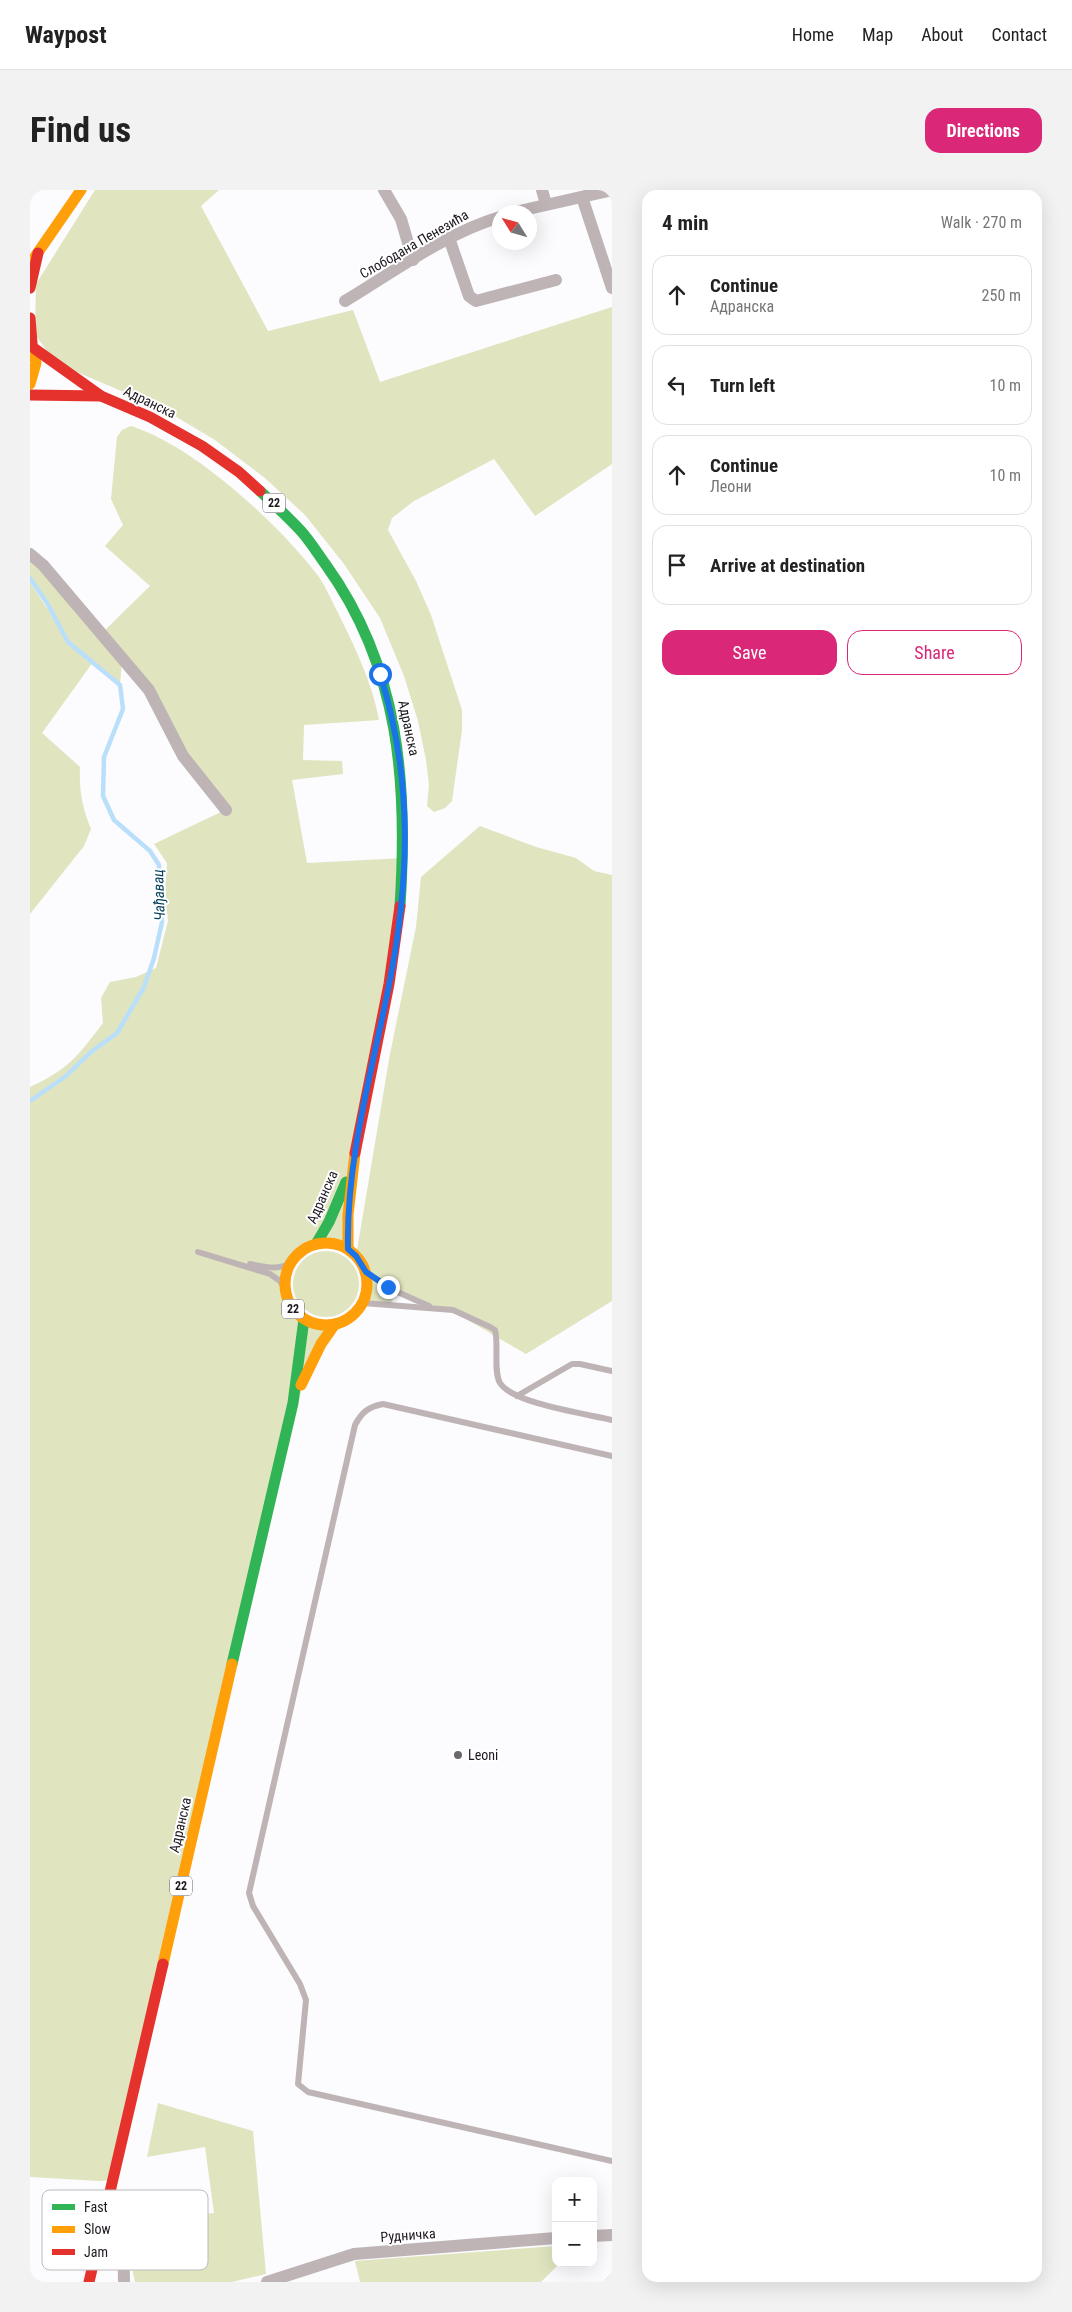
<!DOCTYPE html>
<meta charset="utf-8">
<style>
:root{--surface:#fff;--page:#f2f2f2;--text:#222;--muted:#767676;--line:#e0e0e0;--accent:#db2777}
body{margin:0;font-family:"Roboto Condensed",sans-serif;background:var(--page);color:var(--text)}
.controls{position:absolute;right:15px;bottom:15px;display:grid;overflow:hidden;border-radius:10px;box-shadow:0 5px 20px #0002}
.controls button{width:45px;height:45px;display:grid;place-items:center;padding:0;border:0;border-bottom:1px solid var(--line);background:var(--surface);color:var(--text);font:25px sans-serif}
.compass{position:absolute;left:462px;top:15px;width:45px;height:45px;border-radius:50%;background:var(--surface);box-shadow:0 5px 20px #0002;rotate:307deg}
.stop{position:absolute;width:15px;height:15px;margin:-11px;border:4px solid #1a73e8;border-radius:50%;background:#fff}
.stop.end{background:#1a73e8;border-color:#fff;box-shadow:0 1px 5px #0008}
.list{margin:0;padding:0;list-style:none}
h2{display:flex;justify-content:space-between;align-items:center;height:65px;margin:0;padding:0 20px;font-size:21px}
h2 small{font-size:16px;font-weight:400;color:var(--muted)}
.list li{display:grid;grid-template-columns:32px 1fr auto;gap:15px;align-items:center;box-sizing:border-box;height:80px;margin:0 10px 10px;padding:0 10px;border:1px solid var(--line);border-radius:15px}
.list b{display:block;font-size:19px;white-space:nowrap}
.list p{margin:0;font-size:16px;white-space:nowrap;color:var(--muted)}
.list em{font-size:16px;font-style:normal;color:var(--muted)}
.actions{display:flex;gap:10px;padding:15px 20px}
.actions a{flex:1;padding:11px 0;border:1px solid var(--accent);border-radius:15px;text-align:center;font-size:18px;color:var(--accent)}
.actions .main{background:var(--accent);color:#fff}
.icon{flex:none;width:28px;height:28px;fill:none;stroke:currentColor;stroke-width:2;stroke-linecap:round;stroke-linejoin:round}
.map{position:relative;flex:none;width:582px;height:2092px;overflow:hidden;border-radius:15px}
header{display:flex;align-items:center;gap:30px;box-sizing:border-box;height:70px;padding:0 25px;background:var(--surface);border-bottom:1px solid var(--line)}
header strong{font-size:24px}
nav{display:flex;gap:28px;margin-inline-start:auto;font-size:18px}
.intro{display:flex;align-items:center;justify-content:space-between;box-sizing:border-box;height:120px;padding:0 30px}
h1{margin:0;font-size:35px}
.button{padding:12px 22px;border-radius:15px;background:var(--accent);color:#fff;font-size:18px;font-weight:700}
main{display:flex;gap:30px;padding:0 30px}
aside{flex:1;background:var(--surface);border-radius:15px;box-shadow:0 5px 20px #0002}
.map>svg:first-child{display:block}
.green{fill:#e0e4bf}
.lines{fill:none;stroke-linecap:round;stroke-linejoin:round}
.stream{stroke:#badffa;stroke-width:4.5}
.lane{stroke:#beb4b6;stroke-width:6}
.street{stroke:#beb4b6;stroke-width:12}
.fast{stroke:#30b455;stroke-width:11}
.slow{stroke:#ff9f0a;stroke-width:11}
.jam{stroke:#e5322d;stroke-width:11}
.route{stroke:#1a73e8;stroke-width:6}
.poi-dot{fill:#6c676d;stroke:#fff;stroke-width:2}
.labels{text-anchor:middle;stroke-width:4;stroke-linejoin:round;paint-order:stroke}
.shield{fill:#fff;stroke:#625d62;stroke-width:1}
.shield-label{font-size:12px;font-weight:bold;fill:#1e181f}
.street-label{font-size:14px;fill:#1e181f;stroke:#fff}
.poi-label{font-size:14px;fill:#1e181f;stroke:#fff;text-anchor:start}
.water-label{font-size:15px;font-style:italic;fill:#033e5c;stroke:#fff}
.key{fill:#fff;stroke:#bcbabc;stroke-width:1}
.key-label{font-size:14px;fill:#1e181f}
</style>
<header>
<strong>Waypost</strong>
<nav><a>Home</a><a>Map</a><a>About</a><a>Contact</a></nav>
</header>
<div class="intro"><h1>Find us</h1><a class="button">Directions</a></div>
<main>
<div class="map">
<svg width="582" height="2092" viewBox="0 0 582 2092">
<rect width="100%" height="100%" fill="#fcfbfd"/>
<g class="green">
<path d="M65,0H189L171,16L238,141L323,120L350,192L582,117V274L505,326L464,269L384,311L362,328L358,340L386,391L401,425L432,520V540L422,611L415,618L404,622L397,616L399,595L396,570L388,531L374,486L350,428L314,374L275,325L235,288L185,250L133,219L47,182L18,163L5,144L6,94Z"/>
<path d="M101,236C163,255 250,335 289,387C295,396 300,407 305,417C323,453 342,491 349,530L274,535L273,570L312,571L313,584L262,590L277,673L375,668L312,1056C247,1040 232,1130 300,1135L275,1185L80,1990L70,1991L0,1987V897C39,879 48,866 73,833L71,808L80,792L106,787L126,778L138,731L135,702L137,673L124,654L195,620L92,469L90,495L63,472L12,543L50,577C49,600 52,617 61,639L54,656L0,724V392L33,443L17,413L0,388V364L72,443L120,396L75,356L93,335L81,309L87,247L92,240Z"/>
<path d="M450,636L506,657L546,668L564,681L582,685V1111L496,1164L419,1119L392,1113L363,1100L362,1115L333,1113C339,1095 338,1081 326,1066L360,864L386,737L391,687Z"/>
<circle cx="296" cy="1094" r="33"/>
<path d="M128,1913L223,1941L236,2084L202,2092H105L102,2078L104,2031L184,2023L175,1957L117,1967Z"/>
<path d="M526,2056V2073H530L511,2092H330L325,2071Z"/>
</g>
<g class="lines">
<path class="stream" d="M0,388L17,413L38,452L90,495L93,519L74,567L73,606L84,630L120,661L129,675V703L132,732L124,768L114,797L87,843L61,862L36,886L0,911"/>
<g class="lane">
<path d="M168,1062L240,1084L250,1091L256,1101"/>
<path d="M220,1074C236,1077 248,1081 262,1072"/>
<path d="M336,1082L363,1100L399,1116"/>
<path d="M333,1113L423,1120L460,1137L465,1140C469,1155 463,1181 470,1193C483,1214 558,1224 582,1230"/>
<path d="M487,1206L542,1174H550L582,1181"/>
<path d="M582,1266L353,1214C338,1217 332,1222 325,1235L219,1703L223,1716L270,1794L276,1810L268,1894L278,1902L582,1971"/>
<path d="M577,2092L582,2087"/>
</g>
<g class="street">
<path d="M354,0L371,29L383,70"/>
<path d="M512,0L516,14"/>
<path d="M552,7L582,98"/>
<path d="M485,22L582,0"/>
<path d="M419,48L439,106L446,111L526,90"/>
<path d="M315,111C365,81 414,44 470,27"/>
<path d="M0,364L13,375L119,500L153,566L196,620"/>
<path d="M81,2002L93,2033L94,2092"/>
<path d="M563,2046L582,2045"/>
<path d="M237,2092L324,2064L526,2048"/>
</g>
<g class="fast">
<path d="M230,301C244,314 258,327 271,341C280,351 288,364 296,375C370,478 378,594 370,716"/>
<path d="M286,1054L299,1032L316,992"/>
<path d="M202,1474L263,1213L274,1129"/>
</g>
<g class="slow">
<path d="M0,74L51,0"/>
<path d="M0,194L6,173L1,151"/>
<circle cx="296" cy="1094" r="41"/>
<path d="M318,1059V1025L325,963"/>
<path d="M271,1195L291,1154L305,1134"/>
<path d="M133,1774L202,1474"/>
</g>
<g class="jam">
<path d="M0,98L8,63"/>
<path d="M0,128L2,153"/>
<path d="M5,159L71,206L120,227L172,256L209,282L230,301"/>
<path d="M0,205L71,206"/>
<path d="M325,963L359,794L370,716"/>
<path d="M59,2092L133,1774"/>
</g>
</g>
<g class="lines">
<path class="route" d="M350,484C383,588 380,689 359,795C342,882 316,969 318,1059L326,1066L336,1082L358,1097"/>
</g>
<circle class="poi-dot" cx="428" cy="1565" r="5"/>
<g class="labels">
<g class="shield">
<rect x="233" y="303.5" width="22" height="19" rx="4"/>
<rect x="252" y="1109.5" width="22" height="19" rx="4"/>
<rect x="140" y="1686.5" width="22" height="19" rx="4"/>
</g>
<g class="shield-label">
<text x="244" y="317">22</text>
<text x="263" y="1123">22</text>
<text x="151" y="1700">22</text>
</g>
<g class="street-label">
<text transform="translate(384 54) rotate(-30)" y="5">Слободана Пенезића</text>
<text transform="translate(120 212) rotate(26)" y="5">Адранска</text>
<text transform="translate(379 538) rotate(78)" y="5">Адранска</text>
<text transform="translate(292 1007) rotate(-66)" y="5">Адранска</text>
<text transform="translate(150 1635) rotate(-77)" y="5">Адранска</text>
<text transform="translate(378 2045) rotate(-4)" y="5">Рудничка</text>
</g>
<g class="poi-label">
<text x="438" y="1570">Leoni</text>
</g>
<g class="water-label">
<text transform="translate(129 705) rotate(-92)" y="5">Чађавац</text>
</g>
</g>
<rect x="12" y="2000" width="166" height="80" rx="8" class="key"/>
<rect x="22" y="2014" width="23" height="6" fill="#30b455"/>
<rect x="22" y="2036" width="23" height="7" fill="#ff9f0a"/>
<rect x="22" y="2059" width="23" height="6" fill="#e5322d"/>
<g class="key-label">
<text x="54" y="2022">Fast</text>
<text x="54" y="2044">Slow</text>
<text x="54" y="2067">Jam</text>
</g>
</svg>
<div class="controls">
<button>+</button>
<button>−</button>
</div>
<svg class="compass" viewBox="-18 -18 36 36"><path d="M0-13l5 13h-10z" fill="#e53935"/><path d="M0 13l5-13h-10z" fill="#767676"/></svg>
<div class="stop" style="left:350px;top:484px"></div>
<div class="stop end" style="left:358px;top:1097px"></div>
</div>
<aside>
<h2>4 min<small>Walk · 270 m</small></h2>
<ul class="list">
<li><svg class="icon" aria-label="ahead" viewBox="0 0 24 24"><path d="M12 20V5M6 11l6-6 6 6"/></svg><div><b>Continue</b><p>Адранска</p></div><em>250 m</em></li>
<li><svg class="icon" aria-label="left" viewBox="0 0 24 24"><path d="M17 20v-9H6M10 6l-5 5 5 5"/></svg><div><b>Turn left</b></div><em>10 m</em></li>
<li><svg class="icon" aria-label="ahead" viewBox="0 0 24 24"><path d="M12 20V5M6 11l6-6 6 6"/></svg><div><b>Continue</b><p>Леони</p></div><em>10 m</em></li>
<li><svg class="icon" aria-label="arrive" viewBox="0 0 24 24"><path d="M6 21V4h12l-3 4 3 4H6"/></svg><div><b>Arrive at destination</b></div></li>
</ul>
<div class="actions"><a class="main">Save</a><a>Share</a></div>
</aside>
</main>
